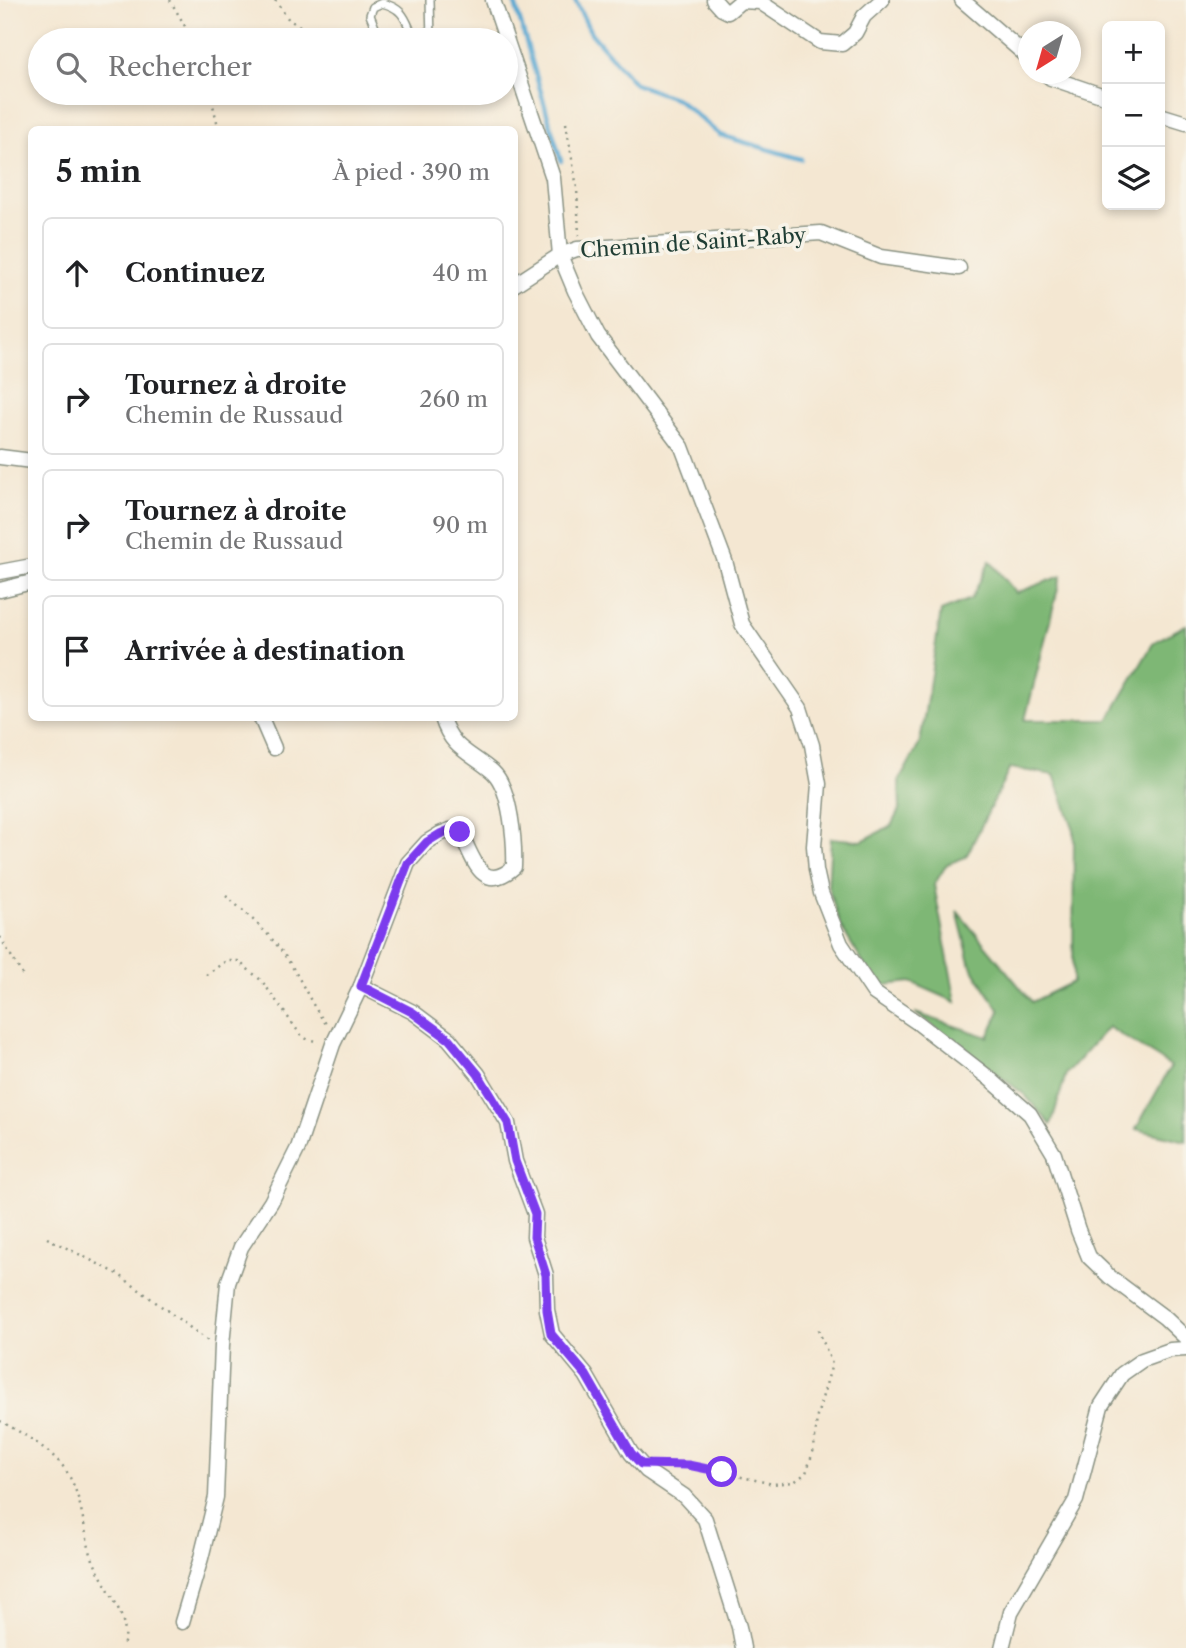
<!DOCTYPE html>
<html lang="fr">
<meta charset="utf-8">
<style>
:root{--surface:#fff;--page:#f2f2f2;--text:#202124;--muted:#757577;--line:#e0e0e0}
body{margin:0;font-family:"Libre Caslon Text",serif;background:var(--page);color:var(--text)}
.controls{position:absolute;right:21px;top:21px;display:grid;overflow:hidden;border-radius:10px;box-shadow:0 4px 10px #0003}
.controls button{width:63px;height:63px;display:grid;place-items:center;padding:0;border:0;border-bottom:2px solid var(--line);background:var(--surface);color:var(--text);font:35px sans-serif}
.compass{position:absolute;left:1018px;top:21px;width:63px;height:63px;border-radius:50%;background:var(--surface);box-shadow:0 4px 10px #0003;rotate:217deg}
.stop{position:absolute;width:21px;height:21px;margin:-16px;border:5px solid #7c3aed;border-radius:50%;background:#fff}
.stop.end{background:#7c3aed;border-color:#fff;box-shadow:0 2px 7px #0008}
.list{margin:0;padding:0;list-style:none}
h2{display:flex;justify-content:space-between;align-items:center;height:91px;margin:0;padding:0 28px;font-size:30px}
h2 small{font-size:23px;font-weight:400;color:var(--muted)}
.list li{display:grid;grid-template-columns:46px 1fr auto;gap:21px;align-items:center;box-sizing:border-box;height:112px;margin:0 14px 14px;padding:0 14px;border:2px solid var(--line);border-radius:10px}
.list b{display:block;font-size:26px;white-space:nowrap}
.list p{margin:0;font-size:23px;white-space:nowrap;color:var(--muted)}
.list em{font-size:23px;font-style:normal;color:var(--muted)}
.icon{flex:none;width:38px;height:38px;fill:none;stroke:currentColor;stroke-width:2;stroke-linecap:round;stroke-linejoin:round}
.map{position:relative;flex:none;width:1186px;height:1648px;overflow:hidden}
.search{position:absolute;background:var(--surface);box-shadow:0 4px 10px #0003;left:28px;top:28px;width:490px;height:77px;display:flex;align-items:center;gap:18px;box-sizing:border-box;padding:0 24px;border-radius:38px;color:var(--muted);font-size:26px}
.panel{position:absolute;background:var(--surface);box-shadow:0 4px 10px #0003;left:28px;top:126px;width:490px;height:595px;border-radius:10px}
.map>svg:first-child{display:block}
.forest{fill:#7eb774;stroke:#4e7a54;stroke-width:2}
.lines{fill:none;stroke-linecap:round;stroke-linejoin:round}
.stream{stroke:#57a7d1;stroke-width:4.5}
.service-casing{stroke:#8a9283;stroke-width:10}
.minor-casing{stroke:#8a9283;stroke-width:17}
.path{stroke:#8a9283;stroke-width:2.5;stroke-dasharray:2 5;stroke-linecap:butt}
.service{stroke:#fff;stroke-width:7}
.minor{stroke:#fff;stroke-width:14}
.route{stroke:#7c3aed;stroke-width:9}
.labels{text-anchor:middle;stroke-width:7;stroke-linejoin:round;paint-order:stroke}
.street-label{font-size:21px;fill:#1f3d34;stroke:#f7f3e8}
</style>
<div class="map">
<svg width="1186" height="1648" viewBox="0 0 1186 1648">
<rect width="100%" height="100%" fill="#f7f3e8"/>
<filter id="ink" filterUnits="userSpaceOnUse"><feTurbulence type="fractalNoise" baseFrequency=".0143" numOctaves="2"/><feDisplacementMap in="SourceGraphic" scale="14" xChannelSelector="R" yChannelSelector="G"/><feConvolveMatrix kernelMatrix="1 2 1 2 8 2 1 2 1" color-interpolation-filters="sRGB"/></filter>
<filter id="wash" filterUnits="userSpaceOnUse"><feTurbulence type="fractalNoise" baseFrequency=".00686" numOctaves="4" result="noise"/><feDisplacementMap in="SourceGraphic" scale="28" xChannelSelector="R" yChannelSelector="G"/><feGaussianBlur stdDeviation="1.57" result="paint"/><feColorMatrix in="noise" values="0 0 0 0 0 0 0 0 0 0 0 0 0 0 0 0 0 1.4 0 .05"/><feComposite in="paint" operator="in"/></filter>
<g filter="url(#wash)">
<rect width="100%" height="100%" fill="#f4e7d2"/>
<path class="forest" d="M990,561L1016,593L1061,576L1025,720H1108L1154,642L1186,625V1141L1136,1129L1171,1066L1108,1027L1066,1074L1051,1125L1025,1095L915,1013L988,1037L1000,1011L971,966L957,911L1032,1002L1073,982L1074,830L1054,775L1010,768L966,857L947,864L934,885L956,1002L911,982L877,986L840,925L828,886L831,838L862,841L891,826L900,808L899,781L920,743L941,611L971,599Z"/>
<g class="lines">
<g class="stream">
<path d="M514,0L561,161"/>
<path d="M575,0L591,33L635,84L677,99L720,135L801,159"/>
</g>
</g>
</g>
<g filter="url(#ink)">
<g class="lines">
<g class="service-casing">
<g id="service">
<path d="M430,0L431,40"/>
<path d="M380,40L370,15L373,7L382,3C406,9 405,21 415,40"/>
</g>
</g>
<g class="minor-casing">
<g id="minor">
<path d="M493,0L553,178L560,255L575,291L598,336L682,447L725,561L742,624L800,708L812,745L819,784L814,846L816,870L821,893L841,944L874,993L918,1023L989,1078L1030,1114L1054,1154L1078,1230L1089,1257L1110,1277L1165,1318L1186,1338"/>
<path d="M714,0L722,9L728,12L741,1L760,2L820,42L842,44L855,33L864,16L882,0"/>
<path d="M962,0L1028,57"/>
<path d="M1046,74L1051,78L1107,97"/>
<path d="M1160,115L1186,123"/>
<path d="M514,285L560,255L577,249L821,233L881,257L959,268"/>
<path d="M0,457L32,461"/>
<path d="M0,572L32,566"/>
<path d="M0,590L32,582"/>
<path d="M261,718L274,748"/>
<path d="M442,718C452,750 470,752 493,772C511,789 515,843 514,867C481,896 473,856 460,832L450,830L440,834L427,842L408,863L361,986L413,1012L449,1039L478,1074L508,1123L515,1161L535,1214L534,1237L546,1275L547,1310L552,1334L586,1375L631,1453L647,1471L684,1496L705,1519L739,1627L743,1648"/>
<path d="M182,1622L201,1558L216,1497L222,1345L228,1283L241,1247L271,1202L298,1148L333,1044L361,986"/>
<path d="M1002,1648L1011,1612L1076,1500L1101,1406L1122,1374L1142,1360L1170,1350L1186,1349"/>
</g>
</g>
<g class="path">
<path d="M170,0L193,40"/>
<path d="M275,0L289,20L325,40"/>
<path d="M210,93L219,130"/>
<path d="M566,123L577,188L579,236"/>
<path d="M271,130L274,127V130"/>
<path d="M226,896C248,915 271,934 287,959C302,980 310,1004 327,1025"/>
<path d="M0,937L23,976"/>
<path d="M206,975L226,961H238L262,981L300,1034L308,1040L319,1041"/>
<path d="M47,1238L118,1274L208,1341"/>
<path d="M0,1421C21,1432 57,1453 68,1474C83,1499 83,1531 92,1557C101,1582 122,1605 125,1632C126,1637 124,1643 122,1648"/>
<path d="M665,1465H688L773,1484L794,1482L806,1473L814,1449L817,1416L832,1364L818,1329"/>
</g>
<use href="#service" class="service"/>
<use href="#minor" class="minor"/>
</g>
</g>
<g class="lines" filter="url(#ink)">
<path class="route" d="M460,832L450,830L440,834L427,842L408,863L361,986L412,1012L449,1039L478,1074L508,1123L515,1161L535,1214L534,1237L546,1275L547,1310L551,1334L586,1375L631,1453L641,1464L688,1465L722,1472"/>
</g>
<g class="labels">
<g class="street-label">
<text transform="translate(693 243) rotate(-4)" y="7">Chemin de Saint-Raby</text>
</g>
</g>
</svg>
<div class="controls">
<button>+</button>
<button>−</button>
<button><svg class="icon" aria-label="layers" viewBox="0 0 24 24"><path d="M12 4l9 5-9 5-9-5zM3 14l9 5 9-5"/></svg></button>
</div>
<svg class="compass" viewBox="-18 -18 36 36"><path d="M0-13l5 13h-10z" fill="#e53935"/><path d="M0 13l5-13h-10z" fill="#757577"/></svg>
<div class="stop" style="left:722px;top:1472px"></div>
<div class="stop end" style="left:460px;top:832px"></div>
<div class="search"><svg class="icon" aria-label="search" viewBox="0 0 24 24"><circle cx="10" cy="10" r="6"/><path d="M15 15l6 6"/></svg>Rechercher</div>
<section class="panel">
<h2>5 min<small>À pied · 390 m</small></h2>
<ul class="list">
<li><svg class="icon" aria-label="ahead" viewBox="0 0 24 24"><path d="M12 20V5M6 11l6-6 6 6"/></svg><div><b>Continuez</b></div><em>40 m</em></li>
<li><svg class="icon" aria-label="right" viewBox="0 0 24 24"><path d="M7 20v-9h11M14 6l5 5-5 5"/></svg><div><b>Tournez à droite</b><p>Chemin de Russaud</p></div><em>260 m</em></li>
<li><svg class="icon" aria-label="right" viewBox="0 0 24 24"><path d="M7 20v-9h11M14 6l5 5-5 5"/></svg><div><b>Tournez à droite</b><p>Chemin de Russaud</p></div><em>90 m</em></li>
<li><svg class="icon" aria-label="arrive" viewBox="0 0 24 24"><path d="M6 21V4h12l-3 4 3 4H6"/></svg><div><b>Arrivée à destination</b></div></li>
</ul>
</section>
</div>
